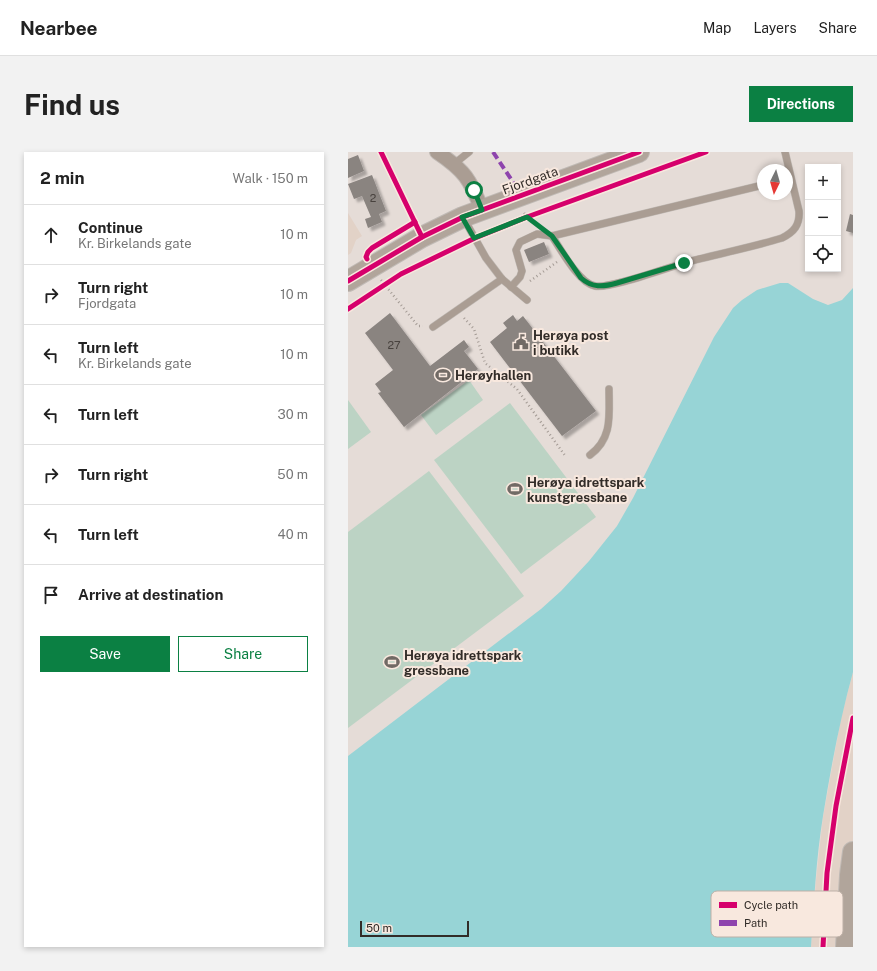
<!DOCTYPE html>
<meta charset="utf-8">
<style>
:root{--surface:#fff;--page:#f2f2f2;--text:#222;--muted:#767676;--line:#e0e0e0;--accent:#0b8043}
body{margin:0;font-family:"Public Sans",sans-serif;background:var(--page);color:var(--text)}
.controls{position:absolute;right:12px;top:12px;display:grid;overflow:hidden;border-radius:0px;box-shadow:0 2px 6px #0003}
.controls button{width:36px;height:36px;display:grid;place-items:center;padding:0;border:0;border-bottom:1px solid var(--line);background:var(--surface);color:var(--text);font:20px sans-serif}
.compass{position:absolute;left:409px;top:12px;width:36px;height:36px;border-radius:50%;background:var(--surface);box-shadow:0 2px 6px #0003;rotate:185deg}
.scale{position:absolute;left:12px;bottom:10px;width:109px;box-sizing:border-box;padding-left:4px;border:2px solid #322c28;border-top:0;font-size:11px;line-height:14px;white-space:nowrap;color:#322c28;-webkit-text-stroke:3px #f8e8de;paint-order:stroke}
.stop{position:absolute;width:12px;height:12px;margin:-9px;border:3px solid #0b8043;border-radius:50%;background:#fff}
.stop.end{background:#0b8043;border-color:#fff;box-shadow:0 1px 4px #0008}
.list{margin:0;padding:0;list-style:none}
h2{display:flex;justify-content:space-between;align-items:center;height:52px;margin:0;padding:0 16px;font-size:17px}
h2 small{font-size:13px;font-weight:400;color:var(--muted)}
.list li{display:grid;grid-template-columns:26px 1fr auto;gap:12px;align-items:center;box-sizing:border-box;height:60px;padding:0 16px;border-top:1px solid var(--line)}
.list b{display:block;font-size:15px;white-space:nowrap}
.list p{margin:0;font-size:13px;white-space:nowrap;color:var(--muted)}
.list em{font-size:13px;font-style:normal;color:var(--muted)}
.actions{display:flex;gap:8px;padding:12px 16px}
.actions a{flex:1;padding:9px 0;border:1px solid var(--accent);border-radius:0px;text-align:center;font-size:14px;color:var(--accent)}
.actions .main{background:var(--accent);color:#fff}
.icon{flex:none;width:22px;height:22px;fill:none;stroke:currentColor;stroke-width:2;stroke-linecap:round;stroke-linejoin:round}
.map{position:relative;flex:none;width:505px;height:795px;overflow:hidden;border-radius:0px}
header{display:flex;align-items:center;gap:24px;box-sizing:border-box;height:56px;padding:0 20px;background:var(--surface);border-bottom:1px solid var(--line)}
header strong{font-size:19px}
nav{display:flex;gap:22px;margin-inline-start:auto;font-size:14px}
.intro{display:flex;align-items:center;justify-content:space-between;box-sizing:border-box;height:96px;padding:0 24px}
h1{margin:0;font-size:28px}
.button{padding:10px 18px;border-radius:0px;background:var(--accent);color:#fff;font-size:14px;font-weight:700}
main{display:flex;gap:24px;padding:0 24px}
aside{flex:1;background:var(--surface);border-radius:0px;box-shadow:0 2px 6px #0003}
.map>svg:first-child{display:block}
.built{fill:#e2d2c7}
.green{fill:#bcd3c4}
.water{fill:#97d4d6}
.building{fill:#8a8480;filter:url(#shadow)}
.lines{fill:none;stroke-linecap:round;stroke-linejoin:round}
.lane-casing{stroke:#c0bab5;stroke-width:8}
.street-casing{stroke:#c0bab5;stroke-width:16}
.secondary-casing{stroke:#c0bab5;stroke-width:22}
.path{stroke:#a59c96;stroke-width:2.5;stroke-dasharray:1 3;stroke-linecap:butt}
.lane{stroke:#aa9d93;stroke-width:7}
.street{stroke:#aa9d93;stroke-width:14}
.secondary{stroke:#b1a59b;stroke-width:20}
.quiet{stroke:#8e44ad;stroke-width:4;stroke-dasharray:8 4;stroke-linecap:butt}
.cycleway-casing{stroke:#f8e8de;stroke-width:8}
.cycleway{stroke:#d6006c;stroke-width:5}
.route{stroke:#0b8043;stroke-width:5}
.labels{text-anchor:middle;stroke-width:4;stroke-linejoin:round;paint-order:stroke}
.number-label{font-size:11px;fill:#48423e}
.street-label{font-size:13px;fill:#322c28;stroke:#f8e8de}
.poi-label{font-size:13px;font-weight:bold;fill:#322c28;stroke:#f8e8de;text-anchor:start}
.key{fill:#f8e8de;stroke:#bdb0a7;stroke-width:1}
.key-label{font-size:11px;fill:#322c28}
</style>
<header>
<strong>Nearbee</strong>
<nav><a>Map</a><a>Layers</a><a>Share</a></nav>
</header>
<div class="intro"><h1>Find us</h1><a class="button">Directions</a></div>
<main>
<aside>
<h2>2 min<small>Walk · 150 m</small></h2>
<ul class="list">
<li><svg class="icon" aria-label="ahead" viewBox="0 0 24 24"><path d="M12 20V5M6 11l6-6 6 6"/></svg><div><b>Continue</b><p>Kr. Birkelands gate</p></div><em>10 m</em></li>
<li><svg class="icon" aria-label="right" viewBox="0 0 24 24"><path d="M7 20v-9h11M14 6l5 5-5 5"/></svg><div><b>Turn right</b><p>Fjordgata</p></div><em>10 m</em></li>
<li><svg class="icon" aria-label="left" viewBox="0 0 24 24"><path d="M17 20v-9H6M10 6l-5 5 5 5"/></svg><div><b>Turn left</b><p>Kr. Birkelands gate</p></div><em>10 m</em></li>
<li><svg class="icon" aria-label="left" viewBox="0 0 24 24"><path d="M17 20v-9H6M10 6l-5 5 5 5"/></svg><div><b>Turn left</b></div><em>30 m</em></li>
<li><svg class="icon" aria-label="right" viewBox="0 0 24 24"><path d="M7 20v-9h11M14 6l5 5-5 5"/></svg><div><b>Turn right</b></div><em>50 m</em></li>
<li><svg class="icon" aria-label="left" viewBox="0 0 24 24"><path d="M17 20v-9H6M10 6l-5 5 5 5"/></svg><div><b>Turn left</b></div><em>40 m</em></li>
<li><svg class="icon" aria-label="arrive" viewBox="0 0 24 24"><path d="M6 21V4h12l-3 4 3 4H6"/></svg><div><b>Arrive at destination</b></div></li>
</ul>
<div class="actions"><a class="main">Save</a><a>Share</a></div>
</aside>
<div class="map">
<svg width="505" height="795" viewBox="0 0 505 795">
<defs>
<filter id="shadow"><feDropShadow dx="3.5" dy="3.5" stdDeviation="1" flood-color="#0004"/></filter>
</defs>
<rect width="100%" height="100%" fill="#e5dcd7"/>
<g class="built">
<path d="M0,61L14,84L8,88L3,101L0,103Z"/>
<path d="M505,520V795H463L468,728L475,665L493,566Z"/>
</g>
<g class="green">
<path d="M121,228L135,248L88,283L73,263Z"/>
<path d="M0,248L23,280L0,297Z"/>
<path d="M162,251L248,365L173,422L86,308Z"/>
<path d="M81,319L176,444L0,576V380Z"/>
</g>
<path class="water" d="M432,131H440L465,147L480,153L494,148L505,136V520C492,567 483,615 475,664C468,707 466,751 463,795H0V604L193,457L213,439L241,409L269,374L285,346L366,185L385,156L394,148L409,138Z"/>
<g class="building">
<path d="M10,3L16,19L0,26V7Z"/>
<path d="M24,23L38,59L31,62L34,70L20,76L17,67L23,65L14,44L6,47L0,32Z"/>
<path d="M502,62L505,63V81L498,79Z"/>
<path d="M196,90L201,102L181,110L176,98Z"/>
<path d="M42,161L82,214L116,188L121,195L116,199L130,217L56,275L30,241L33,240L27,232L45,218L17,181Z"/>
<path d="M165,163L169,169L175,164L248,259L214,284L142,190L159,176L155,171Z"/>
</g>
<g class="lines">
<g class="lane-casing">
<g id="lane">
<path d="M106,12L121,0"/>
<path d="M116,67L138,106L154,127L179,148"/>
<path d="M204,84C213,98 231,131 247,134C262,137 318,116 336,111C368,102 402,96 434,86C446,80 452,73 451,59L437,0"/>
<path d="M163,135L172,125L174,119L168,98L172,90L189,82L204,84L415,33"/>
<path d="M85,175L154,127"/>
<path d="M242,303C265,286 261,263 261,237"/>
</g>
</g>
<g class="street-casing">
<path id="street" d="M89,0C117,19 122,27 134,58"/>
</g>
<g class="secondary-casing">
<g id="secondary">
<path d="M0,129L74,85L115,65L291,0"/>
<path d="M498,795L502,723L505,700"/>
</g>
</g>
<g class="path">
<path d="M176,61L179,65L188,72"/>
<path d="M33,128L70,174H75"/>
<path d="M182,129L209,110"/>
<path d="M116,166L126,177L137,211L169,237L218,305"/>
</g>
<use href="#lane" class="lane"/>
<use href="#street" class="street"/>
<use href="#secondary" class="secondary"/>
<path class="quiet" d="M145,0L165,30L164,35"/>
<g class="cycleway-casing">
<g id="cycleway">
<path d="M33,0L74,85"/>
<path d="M19,107L18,105L20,100L24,96L67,70"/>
<path d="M0,129L74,85L115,65L291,0"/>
<path d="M0,157L53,122L127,86L179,65L358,0"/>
<path d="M475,795L479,721L488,654L505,566"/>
</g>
</g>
<use href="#cycleway" class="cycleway"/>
</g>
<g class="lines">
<path class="route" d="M126,38L134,58L114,65L126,86L179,65L204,84L233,126C244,136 255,135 269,131L336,111"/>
</g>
<defs>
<g id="civic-bare" transform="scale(1.2)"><path d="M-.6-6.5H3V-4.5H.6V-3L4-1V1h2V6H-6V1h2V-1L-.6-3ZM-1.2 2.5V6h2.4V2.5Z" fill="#716a65" stroke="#f8e8de" stroke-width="2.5" paint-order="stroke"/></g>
<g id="stadium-bare" transform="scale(1.2)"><path d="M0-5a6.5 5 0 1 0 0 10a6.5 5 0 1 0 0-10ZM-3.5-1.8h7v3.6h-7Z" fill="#716a65" stroke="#f8e8de" stroke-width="2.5" paint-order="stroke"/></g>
</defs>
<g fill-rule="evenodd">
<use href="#civic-bare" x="173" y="190"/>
<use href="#stadium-bare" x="95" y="223"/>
<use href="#stadium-bare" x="167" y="337"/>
<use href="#stadium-bare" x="44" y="510"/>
</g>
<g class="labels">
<g class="number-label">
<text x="25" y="50">2</text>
<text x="46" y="197">27</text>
</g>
<g class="street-label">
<text transform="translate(182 28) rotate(-20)" y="5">Fjordgata</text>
</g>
<g class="poi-label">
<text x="185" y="188">Herøya post<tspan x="185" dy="15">i butikk</tspan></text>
<text x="107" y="228">Herøyhallen</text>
<text x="179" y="335">Herøya idrettspark<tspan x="179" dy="15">kunstgressbane</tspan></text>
<text x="56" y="508">Herøya idrettspark<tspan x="56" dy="15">gressbane</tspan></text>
</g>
</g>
<rect x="363" y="739" width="132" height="46" rx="6" class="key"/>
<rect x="371" y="750" width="18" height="6" fill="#d6006c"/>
<rect x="371" y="768" width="18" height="6" fill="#8e44ad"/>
<g class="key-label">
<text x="396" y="757">Cycle path</text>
<text x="396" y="775">Path</text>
</g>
</svg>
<div class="controls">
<button>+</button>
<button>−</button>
<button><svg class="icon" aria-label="locate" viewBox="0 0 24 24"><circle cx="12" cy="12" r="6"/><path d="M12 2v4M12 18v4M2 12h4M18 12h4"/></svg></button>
</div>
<svg class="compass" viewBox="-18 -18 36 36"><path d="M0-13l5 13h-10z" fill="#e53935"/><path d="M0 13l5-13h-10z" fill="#767676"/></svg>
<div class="scale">50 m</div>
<div class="stop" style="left:126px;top:38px"></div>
<div class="stop end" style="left:336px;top:111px"></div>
</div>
</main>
